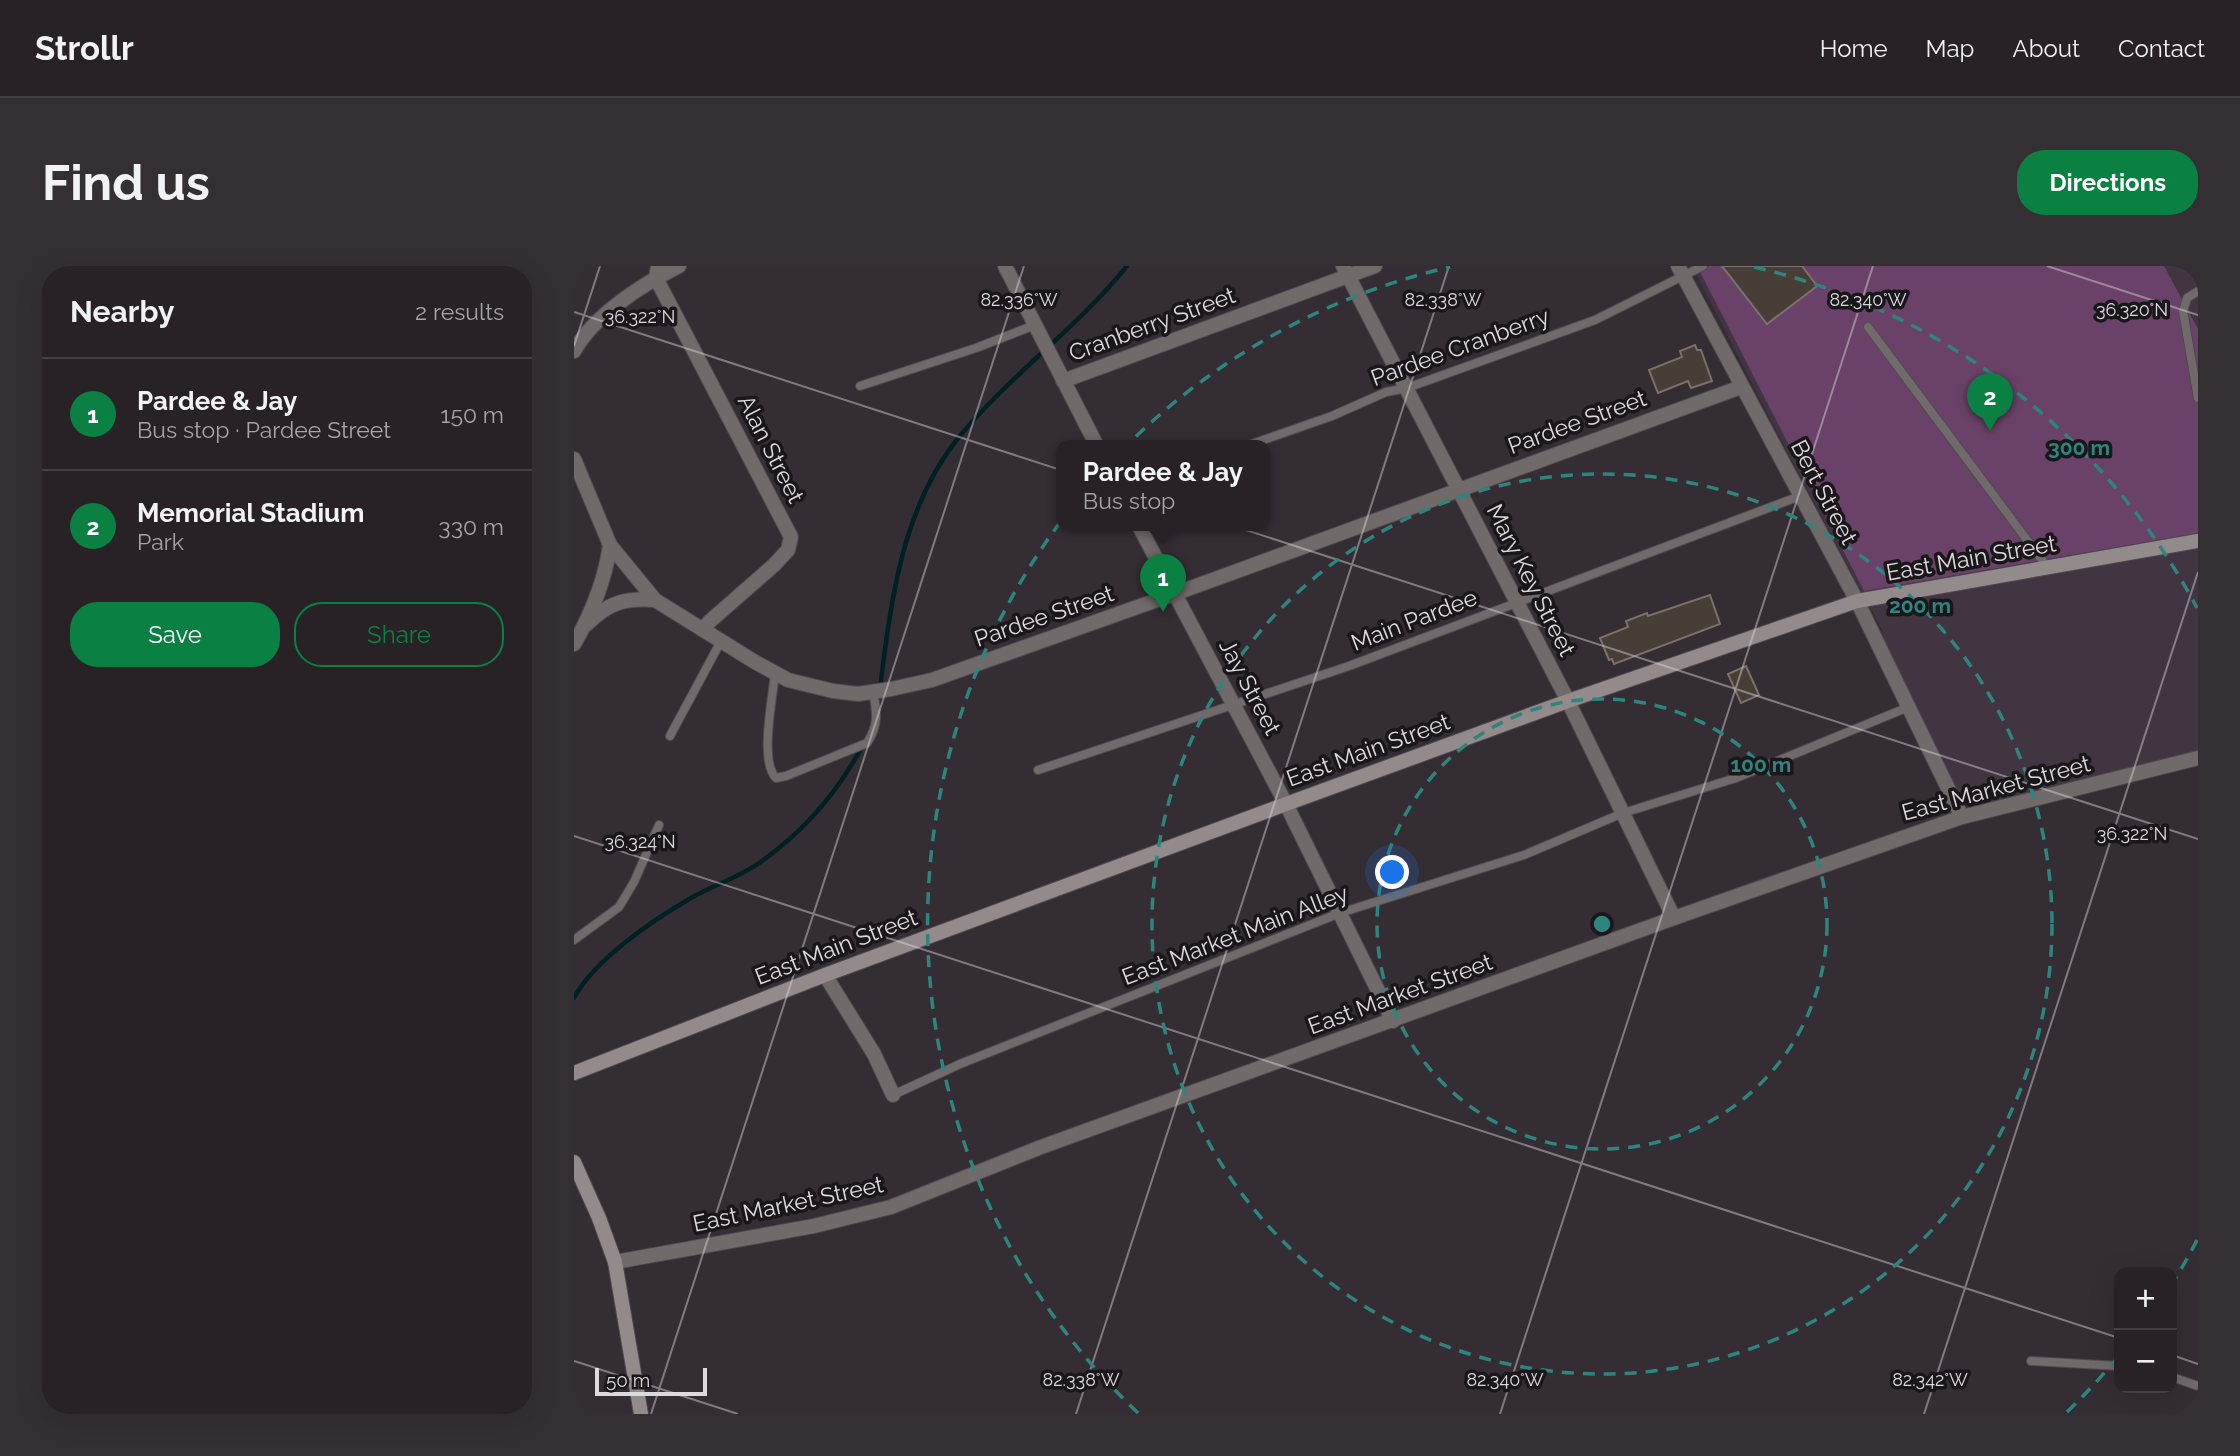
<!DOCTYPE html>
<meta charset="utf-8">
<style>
:root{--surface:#282227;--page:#342f33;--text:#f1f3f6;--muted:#a5a4a7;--line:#443f44;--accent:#0b8043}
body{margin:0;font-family:Raleway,sans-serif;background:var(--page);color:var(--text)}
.controls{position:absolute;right:21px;bottom:21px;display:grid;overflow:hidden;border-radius:14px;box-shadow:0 7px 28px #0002}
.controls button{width:63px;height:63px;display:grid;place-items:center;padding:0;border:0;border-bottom:2px solid var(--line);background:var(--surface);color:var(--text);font:35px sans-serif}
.scale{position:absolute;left:21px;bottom:18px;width:112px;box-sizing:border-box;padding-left:7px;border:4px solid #ded9dd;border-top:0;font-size:19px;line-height:24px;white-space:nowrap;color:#ded9dd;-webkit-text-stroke:5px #1a171a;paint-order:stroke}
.you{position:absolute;left:819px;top:607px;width:24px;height:24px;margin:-18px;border:5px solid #fff;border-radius:50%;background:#1a73e8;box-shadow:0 0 0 10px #1a73e833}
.badge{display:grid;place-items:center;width:46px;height:46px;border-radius:50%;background:var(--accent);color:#fff;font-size:23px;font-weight:700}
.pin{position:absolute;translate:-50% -58px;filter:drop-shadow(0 2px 4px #0008)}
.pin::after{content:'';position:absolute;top:37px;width:24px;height:21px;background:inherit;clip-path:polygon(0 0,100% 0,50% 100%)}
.popup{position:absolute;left:482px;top:174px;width:214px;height:91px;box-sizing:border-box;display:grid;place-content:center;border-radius:14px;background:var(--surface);filter:drop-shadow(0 2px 5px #0005);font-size:23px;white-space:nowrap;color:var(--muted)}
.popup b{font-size:26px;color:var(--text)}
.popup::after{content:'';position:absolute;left:50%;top:100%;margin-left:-14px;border:14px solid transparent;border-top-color:var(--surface)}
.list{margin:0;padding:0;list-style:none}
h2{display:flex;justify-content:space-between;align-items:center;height:91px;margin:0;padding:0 28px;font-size:30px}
h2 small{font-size:23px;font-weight:400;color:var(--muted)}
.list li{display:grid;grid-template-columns:46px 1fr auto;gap:21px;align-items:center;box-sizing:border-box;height:112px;padding:0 28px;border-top:2px solid var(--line)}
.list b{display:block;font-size:26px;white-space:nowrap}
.list p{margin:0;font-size:23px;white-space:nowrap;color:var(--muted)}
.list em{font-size:23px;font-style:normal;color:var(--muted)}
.actions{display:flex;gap:14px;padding:21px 28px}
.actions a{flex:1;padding:16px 0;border:2px solid var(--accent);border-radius:28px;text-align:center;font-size:24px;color:var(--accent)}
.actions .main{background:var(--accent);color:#fff}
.map{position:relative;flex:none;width:1624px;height:1148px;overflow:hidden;border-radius:28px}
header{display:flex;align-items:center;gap:42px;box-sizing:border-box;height:98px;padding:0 35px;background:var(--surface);border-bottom:2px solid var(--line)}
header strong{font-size:33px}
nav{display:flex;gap:38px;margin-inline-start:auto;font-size:24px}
.intro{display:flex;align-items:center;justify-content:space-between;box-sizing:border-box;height:168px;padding:0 42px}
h1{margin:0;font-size:49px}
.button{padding:18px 32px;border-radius:28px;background:var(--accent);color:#fff;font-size:24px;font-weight:700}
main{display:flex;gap:42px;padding:0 42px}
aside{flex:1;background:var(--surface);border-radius:28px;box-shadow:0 7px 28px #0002}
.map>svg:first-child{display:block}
.built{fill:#413541}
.green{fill:#6a4269}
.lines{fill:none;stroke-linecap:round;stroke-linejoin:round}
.stream{stroke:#002024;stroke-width:4.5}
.building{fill:#473e37;stroke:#7b716a;stroke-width:2}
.lane-casing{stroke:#50494f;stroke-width:10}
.street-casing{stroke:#50494f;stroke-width:16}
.secondary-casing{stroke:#50494f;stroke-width:16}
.lane{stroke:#706a6a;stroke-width:8}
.street{stroke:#706a6a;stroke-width:14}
.secondary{stroke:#938a8b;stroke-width:14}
.ticks{fill:none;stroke:#ded9dd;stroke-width:2;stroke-opacity:0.45}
.ring{fill:none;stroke:#2e857f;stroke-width:3.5;stroke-dasharray:12 9}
.labels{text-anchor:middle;stroke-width:7;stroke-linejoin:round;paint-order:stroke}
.street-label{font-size:23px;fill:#ded9dd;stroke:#1a171a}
.ticks-label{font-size:18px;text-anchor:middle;fill:#ded9dd;stroke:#1a171a;stroke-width:7;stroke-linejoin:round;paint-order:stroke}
.centre{fill:#2e857f;stroke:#1a171a;stroke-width:3.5}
.ring-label{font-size:21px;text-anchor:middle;font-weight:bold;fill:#2e857f;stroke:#1a171a;stroke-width:7;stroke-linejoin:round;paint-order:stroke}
</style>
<header>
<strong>Strollr</strong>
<nav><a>Home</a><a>Map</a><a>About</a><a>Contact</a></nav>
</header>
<div class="intro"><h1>Find us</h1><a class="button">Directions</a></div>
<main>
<aside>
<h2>Nearby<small>2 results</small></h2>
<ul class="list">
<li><span class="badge">1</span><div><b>Pardee &amp; Jay</b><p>Bus stop · Pardee Street</p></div><em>150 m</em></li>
<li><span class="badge">2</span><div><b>Memorial Stadium</b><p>Park</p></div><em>330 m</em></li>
</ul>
<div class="actions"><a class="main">Save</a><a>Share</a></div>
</aside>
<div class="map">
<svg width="1624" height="1148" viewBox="0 0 1624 1148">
<rect width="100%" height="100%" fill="#352d34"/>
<path class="built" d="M1118,0H1624V485L1396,542L1381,524L1310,374L1308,364L1206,172Z"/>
<path class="green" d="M1123,0H1590L1624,63V267L1290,325Z"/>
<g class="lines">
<g class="stream">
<path d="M306,422C317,335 328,241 385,171C436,109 503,62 553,0"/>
<path d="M0,732C20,694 79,654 117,632C139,619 167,611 188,595C230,565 265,524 289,479"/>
</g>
</g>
<g class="building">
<path d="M1148,0H1228L1243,20L1193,58Z"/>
<path d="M1121,79L1123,84H1127L1138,115L1117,122L1114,115L1084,127L1075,104L1108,91L1106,85Z"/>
<path d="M1136,329L1146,358L1040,398L1038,393L1035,394L1026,372L1054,361L1052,355L1073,347L1074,350Z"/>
<path d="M1172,400L1185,429L1167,437L1154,408Z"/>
</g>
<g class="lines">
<g class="lane-casing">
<g id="lane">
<path d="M1624,25L1613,32L1609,45L1624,132"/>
<path d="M1294,61L1474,302"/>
<path d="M286,120L402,82L461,59"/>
<path d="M672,180L758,150L812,126L833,122L1021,54L1129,0"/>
<path d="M201,407C199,431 185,495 202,512L212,510L293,477C305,459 303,446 299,426"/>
<path d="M96,470L147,375"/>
<path d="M464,504L775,400L1226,230"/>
<path d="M0,674L45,641L60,616L85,559"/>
<path d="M319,829L386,798L766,647L950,589L1049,547L1162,512L1337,440"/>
<path d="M1457,1095L1545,1100"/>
<path d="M1598,1111L1624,1120"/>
</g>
</g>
<g class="street-casing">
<g id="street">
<path d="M84,0L82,12L217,271L214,284L200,299L135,356L129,364"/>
<path d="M431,0L523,180"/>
<path d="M769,0L994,435L1100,652"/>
<path d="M1104,0L1283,335L1388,551"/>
<path d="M0,85C20,49 69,18 105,0"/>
<path d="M489,115L801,0"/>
<path d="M0,193L36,279L81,334L181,396L214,414L259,425L284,428L317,423L358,414L600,328L1167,121"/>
<path d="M565,260L712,538L819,755"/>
<path d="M13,358C35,336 51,332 81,334"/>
<path d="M0,378C18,347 31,314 36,279"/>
<path d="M251,709L300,788L319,829"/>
<path d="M41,996L240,960L317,941L467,881L1100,652L1388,551L1624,492"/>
</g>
</g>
<g class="secondary-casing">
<g id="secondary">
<path d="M0,807L251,709L712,538L994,435L1283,335L1624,275"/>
<path d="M0,896L25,952L41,996L67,1148"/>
</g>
</g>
<use href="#lane" class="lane"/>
<use href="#street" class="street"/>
<use href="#secondary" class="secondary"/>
</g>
<path class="ticks" d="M1473,0L1624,49M0,46L1624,573M0,80L26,0M0,570L1545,1072M1598,1089L1624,1098M0,1095L164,1148M77,1148L450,0M502,1148L875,0M926,1148L1299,0M1350,1148L1624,306"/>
<g class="ring">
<circle cx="1028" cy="658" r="225"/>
<circle cx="1028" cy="658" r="450"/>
<path d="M1623 974A674 674 0 0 1 1600 1015M1544 1091A674 674 0 0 1 1492 1147M564 1147A674 674 0 0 1 876 1M1180 1A674 674 0 0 1 1623 342"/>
</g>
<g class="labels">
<g class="street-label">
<text transform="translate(578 58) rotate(-20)" y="8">Cranberry Street</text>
<text transform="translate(886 81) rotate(-20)" y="8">Pardee Cranberry</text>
<text transform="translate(1003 156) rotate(-20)" y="8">Pardee Street</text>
<text transform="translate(197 183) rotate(63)" y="8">Alan Street</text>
<text transform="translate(1250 226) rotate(62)" y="8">Bert Street</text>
<text transform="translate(1397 292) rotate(-10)" y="8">East Main Street</text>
<text transform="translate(957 314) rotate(63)" y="8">Mary Key Street</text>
<text transform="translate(470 350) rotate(-19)" y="8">Pardee Street</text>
<text transform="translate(840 354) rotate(-21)" y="8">Main Pardee</text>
<text transform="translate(676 421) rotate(62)" y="8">Jay Street</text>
<text transform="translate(794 484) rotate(-20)" y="8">East Main Street</text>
<text transform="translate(1422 522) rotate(-15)" y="8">East Market Street</text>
<text transform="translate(661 669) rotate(-21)" y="8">East Market Main Alley</text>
<text transform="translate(262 681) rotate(-21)" y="8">East Main Street</text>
<text transform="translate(826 728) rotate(-20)" y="8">East Market Street</text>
<text transform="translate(214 938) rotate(-12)" y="8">East Market Street</text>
</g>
</g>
<g class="ticks-label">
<text x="445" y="40">82.336°W</text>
<text x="869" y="40">82.338°W</text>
<text x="1294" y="40">82.340°W</text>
<text x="1558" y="50">36.320°N</text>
<text x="66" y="57">36.322°N</text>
<text x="1558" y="574">36.322°N</text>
<text x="66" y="582">36.324°N</text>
<text x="931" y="1120">82.340°W</text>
<text x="507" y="1120">82.338°W</text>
<text x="1356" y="1120">82.342°W</text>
</g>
<circle cx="1028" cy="658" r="10" class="centre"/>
<g class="ring-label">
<text x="1505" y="189">300 m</text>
<text x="1346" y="347">200 m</text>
<text x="1187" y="506">100 m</text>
</g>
</svg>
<div class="controls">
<button>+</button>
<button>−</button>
</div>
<div class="scale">50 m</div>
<div class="you"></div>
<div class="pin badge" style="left:589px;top:346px">1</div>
<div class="popup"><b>Pardee &amp; Jay</b>Bus stop</div>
<div class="pin badge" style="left:1416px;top:165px">2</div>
</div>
</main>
